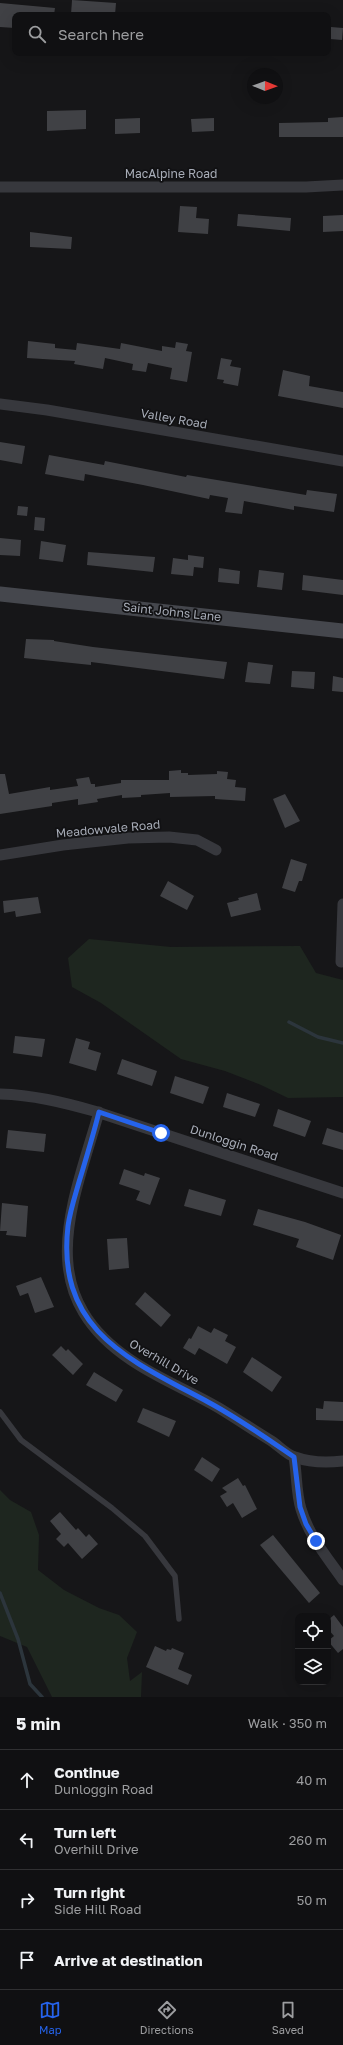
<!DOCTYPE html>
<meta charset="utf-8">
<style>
:root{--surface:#101012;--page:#19191b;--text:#f1f3f6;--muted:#9c9d9f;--line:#303032;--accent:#2563eb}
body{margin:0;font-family:"Golos Text",sans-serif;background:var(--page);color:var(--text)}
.controls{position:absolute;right:12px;bottom:12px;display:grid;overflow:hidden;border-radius:8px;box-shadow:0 4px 16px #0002}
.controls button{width:36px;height:36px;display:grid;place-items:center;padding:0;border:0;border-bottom:1px solid var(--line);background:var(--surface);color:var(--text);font:20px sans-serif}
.compass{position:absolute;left:247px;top:68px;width:36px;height:36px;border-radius:50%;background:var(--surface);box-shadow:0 4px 16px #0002;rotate:91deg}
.stop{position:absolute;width:12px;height:12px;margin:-9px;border:3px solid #2563eb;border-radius:50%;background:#fff}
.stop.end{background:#2563eb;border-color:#fff;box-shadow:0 1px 4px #0008}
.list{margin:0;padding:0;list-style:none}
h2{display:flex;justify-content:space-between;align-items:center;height:52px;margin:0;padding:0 16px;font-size:17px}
h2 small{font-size:13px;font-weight:400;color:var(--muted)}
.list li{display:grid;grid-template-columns:26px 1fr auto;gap:12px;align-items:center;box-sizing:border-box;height:60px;padding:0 16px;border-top:1px solid var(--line)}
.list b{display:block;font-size:15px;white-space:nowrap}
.list p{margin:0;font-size:13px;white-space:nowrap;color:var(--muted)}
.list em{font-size:13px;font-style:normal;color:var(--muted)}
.icon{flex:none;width:22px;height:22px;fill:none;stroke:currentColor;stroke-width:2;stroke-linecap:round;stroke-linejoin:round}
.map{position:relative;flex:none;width:343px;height:1697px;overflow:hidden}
.search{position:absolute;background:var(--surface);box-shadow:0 4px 16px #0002;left:12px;right:12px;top:12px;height:44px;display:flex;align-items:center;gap:10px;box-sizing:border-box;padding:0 14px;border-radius:8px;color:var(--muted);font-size:15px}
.sheet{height:292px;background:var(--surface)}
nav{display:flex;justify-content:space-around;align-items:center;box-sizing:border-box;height:56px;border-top:1px solid var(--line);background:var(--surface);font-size:11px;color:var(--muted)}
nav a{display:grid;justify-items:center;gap:2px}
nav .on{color:var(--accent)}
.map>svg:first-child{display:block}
.green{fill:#1e261f}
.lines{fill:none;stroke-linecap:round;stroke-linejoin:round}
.stream{stroke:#2c353c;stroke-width:3.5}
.building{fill:#404145}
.lane{stroke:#37383d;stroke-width:5.5}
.street{stroke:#37383d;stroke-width:11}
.secondary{stroke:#45474d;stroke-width:15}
.route{stroke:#2563eb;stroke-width:5}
.labels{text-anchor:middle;stroke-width:3.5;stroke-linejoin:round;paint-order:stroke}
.street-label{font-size:12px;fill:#a8adb8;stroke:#111113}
</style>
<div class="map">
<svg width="343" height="1697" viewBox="0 0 343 1697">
<rect width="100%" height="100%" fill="#161618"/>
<g class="green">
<path d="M89,939L171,947L300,946L316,973L343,980V1097L288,1098L261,1085L225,1071L181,1059L101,1003L72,987L68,958Z"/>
<path d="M0,1490L10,1500L31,1512L39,1535L38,1570L64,1590L99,1608L119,1615L137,1632L127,1658L130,1681L142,1672L141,1697H52L27,1647L0,1636Z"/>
</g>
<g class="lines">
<g class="stream">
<path d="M289,1022L318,1037L343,1043"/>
<path d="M0,1593L18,1639L30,1684L42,1697"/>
</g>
</g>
<g class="building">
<path d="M72,0L116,3L115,15H71Z"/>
<path d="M0,3L55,8L54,15H15V28L0,27Z"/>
<path d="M331,27L343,28L342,40L330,39Z"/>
<path d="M86,110V129L47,131V111Z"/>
<path d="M343,117V137H279V123L328,122V118Z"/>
<path d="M140,118V133L115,134V119Z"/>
<path d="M214,118V131L192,132L191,119Z"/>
<path d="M180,206L197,207L196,218L209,219L208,234L178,232Z"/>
<path d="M238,214L291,218L290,231L237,226Z"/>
<path d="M343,215V231L323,232V216Z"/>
<path d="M30,232L72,237L71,249L30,247Z"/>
<path d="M28,341L55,344V348L76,350L77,343L120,349L121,343L162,351V346L175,348L176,342L188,344L186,351L192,352L187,382L170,379L172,368L148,363L146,372L132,370L133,364L105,358L103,369L74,364L75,361L27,358Z"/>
<path d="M221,358L232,360L230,366L241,368L238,386L223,383L224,380L217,379Z"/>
<path d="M283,370L310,376L309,386L343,392V408L278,396Z"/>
<path d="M0,442L25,446L22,464L0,460Z"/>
<path d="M49,455L104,465L105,461L186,477L187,475L306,495L307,490L337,494L334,512L294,506V510L244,501L242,514L225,512L228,498L210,495L209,499L143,485L85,474L84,481L45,474Z"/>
<path d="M18,506L28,507L27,516L17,515Z"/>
<path d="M35,517L45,518L44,531L34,530Z"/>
<path d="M0,538L21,540L20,556L0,555Z"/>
<path d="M41,541L66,545L63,562L39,559Z"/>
<path d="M88,552L155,557L153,572L87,565Z"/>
<path d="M188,555L204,557L203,568L194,567L193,576L171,574L173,558L188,560Z"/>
<path d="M219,568L240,571L239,584L218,582Z"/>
<path d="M259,570L284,573L282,590L257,587Z"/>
<path d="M303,575L343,580V595L302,590Z"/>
<path d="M26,639L54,640V641L93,647L227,662L224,679L91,662V665L24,658Z"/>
<path d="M248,662L273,665L270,684L245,682Z"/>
<path d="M292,671L315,672L314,689L291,687Z"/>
<path d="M333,676L343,678V692L332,691Z"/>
<path d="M181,770V773H188V775L217,774V771L228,772L227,779L236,780L235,787L246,788L245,801L215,799V796L170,797V793L141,795V797L122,798V795L97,799L98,802L78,805V799L52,803V806L0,814V774H5L9,794L50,787V790L78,786L76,779L89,777L91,784H95V787L121,783V780H169V771Z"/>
<path d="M285,794L300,821L285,828L273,799Z"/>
<path d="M291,859L307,864L302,881H299L295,892L282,888Z"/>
<path d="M168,881L194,896L187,910L160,896Z"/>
<path d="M257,893L261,910L231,917L227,903L239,900L238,898Z"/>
<path d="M38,897L41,913L16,917L15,911L4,913L3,901Z"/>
<path d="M15,1036L45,1039L42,1057L13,1053Z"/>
<path d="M76,1038L90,1042L88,1049L101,1053L96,1071L69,1063Z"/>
<path d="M122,1059L157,1071L152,1086L117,1074Z"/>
<path d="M175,1076L209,1087L203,1104L170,1093Z"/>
<path d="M227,1093L260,1104L255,1117L223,1107Z"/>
<path d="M278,1109L311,1121L305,1137L273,1126Z"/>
<path d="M327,1128L343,1133V1150L322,1144Z"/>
<path d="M8,1130L46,1134L44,1152L6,1148Z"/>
<path d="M124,1169L144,1176L145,1173L160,1178L150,1205L136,1200L140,1191L119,1184Z"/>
<path d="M189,1189L226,1200L221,1216L184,1206Z"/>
<path d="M2,1203L28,1206L26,1237L6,1235L7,1231H0Z"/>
<path d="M258,1209L305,1222L341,1235L333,1260L296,1247L299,1239L253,1225Z"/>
<path d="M127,1238L129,1268L109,1270L107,1239Z"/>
<path d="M41,1277L54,1307L35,1313L28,1293L20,1296L16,1286Z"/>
<path d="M145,1292L171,1315L161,1327L135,1304Z"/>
<path d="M198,1326L211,1333L214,1328L228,1335L225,1341L236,1347L227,1364L199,1348L195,1355L183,1348L189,1338L191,1339Z"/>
<path d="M61,1346L66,1351L68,1349L83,1364L73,1375L52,1355Z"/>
<path d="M252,1357L282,1377L272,1392L243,1372Z"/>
<path d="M94,1372L123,1390L116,1402L86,1385Z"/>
<path d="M324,1401L343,1402V1421L316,1420V1408L323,1409Z"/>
<path d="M143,1408L176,1421L169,1437L137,1422Z"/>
<path d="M202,1457L220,1469L212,1482L194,1470Z"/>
<path d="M238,1478L243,1486L245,1485L257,1509L242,1518L233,1503L227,1507L220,1496L227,1492L222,1488Z"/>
<path d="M60,1512L76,1530L78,1528L86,1537L89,1534L98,1544L82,1559L68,1543L64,1547L56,1539L61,1534L50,1521Z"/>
<path d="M273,1535L320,1593L309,1603L260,1545Z"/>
<path d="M334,1615L343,1627V1649L338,1653L328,1641L334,1636L328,1629V1620Z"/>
<path d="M155,1646L166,1651L167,1649L171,1650L172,1648L184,1653L178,1669L192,1675L188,1685L146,1667Z"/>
</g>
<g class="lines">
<path class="lane" d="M0,1412L21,1440L112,1508L145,1536L175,1576L179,1619"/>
<g class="street">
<path d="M0,187H306L343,185"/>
<path d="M0,404L47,410L343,461"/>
<path d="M0,855L63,845L128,838L169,837L197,840L216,850"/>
<path d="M341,962L343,904"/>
<path d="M0,1094C33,1095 62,1102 94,1111L343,1193"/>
<path d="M99,1112C72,1206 31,1293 131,1360C159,1379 190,1391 219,1408C237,1419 255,1431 273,1442C280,1447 287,1455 295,1457C311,1463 327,1463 343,1461"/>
<path d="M294,1457C297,1474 296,1493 301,1509C309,1536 327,1557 343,1580"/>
</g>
<path class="secondary" d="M0,594L343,631"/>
</g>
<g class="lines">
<path class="route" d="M161,1133L99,1112C93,1136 86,1159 79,1182C75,1196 70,1211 68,1226C56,1331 130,1360 208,1402C238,1418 266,1438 294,1457L300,1507L306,1524L316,1541"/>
</g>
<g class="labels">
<g class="street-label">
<text x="171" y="178">MacAlpine Road</text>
<text transform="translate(174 419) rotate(10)" y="4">Valley Road</text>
<text transform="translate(172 612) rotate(6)" y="4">Saint Johns Lane</text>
<text transform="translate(108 829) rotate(-5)" y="4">Meadowvale Road</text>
<text transform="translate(234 1143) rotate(18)" y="4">Dunloggin Road</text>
<text transform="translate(164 1362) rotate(30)" y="4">Overhill Drive</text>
</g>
</g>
</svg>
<div class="controls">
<button><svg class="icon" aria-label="locate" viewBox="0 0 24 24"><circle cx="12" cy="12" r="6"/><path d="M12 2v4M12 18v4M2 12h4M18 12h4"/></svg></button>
<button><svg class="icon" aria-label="layers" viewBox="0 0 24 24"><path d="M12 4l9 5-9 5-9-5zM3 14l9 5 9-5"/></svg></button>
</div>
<svg class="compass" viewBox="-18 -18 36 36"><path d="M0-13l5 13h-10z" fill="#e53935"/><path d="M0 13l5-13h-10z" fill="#9c9d9f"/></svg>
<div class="stop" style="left:161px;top:1133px"></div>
<div class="stop end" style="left:316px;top:1541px"></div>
<div class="search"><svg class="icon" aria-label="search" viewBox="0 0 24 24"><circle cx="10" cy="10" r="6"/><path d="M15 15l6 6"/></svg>Search here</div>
</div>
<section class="sheet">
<h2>5 min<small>Walk · 350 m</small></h2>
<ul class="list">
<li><svg class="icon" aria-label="ahead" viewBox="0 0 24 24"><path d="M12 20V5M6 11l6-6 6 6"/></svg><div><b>Continue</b><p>Dunloggin Road</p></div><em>40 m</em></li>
<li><svg class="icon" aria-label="left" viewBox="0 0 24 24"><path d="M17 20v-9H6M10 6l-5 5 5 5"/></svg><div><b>Turn left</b><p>Overhill Drive</p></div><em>260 m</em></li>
<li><svg class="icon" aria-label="right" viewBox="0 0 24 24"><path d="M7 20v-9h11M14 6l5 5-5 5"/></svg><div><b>Turn right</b><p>Side Hill Road</p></div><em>50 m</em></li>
<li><svg class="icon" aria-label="arrive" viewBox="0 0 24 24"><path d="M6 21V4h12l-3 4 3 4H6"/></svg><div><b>Arrive at destination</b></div></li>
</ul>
</section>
<nav>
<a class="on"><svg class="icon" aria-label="map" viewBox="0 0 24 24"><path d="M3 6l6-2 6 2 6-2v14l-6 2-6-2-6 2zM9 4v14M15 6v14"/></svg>Map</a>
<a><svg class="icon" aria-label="directions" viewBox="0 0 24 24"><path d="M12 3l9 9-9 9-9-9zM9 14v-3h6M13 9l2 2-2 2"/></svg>Directions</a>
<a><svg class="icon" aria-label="saved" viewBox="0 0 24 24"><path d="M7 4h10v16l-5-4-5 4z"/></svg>Saved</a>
</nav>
